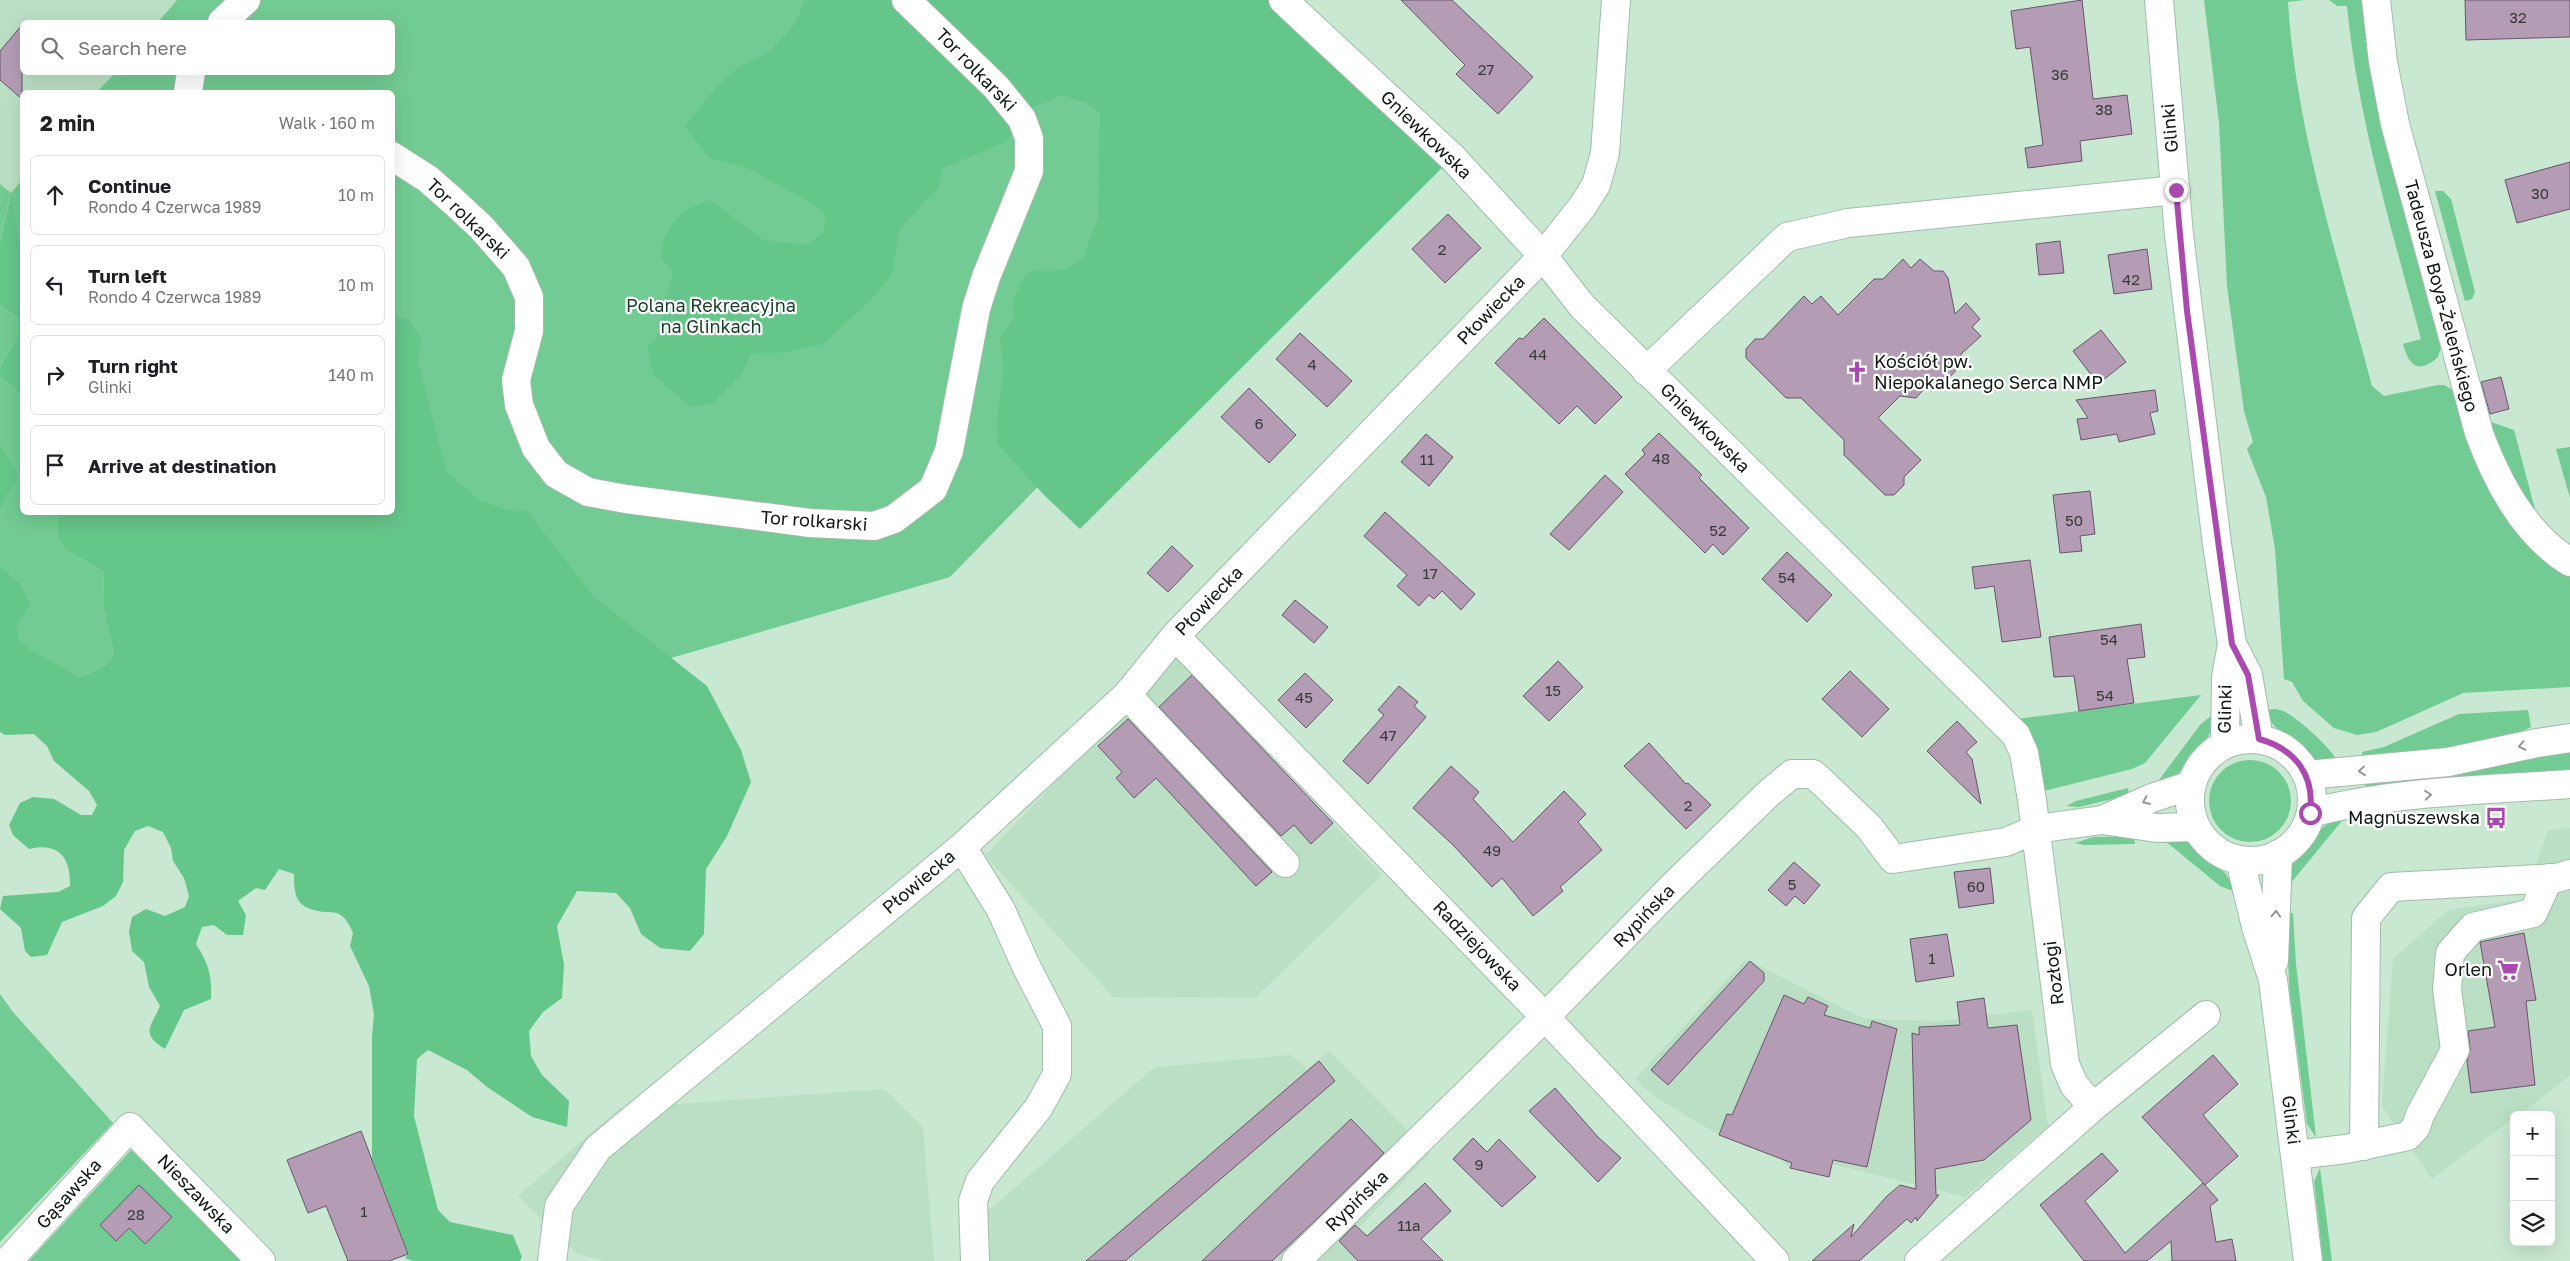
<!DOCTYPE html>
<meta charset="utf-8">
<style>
:root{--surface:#fff;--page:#f2f2f2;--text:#202124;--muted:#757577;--line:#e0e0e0}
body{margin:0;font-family:"Golos Text",sans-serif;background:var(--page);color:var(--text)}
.controls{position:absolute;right:15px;bottom:15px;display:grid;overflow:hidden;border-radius:8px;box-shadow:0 5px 20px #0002}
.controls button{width:45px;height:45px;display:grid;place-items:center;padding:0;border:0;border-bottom:1px solid var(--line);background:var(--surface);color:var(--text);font:25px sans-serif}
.stop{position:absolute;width:15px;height:15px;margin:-11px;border:4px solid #aa4ab1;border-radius:50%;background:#fff}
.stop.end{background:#aa4ab1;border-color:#fff;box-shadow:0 1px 5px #0008}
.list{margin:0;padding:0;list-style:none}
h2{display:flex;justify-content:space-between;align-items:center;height:65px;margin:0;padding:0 20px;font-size:21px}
h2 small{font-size:16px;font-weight:400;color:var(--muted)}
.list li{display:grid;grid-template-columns:32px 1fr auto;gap:15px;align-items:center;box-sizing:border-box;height:80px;margin:0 10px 10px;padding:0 10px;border:1px solid var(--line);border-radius:8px}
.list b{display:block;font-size:19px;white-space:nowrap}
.list p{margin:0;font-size:16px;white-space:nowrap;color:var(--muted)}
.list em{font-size:16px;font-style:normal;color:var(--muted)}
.icon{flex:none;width:28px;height:28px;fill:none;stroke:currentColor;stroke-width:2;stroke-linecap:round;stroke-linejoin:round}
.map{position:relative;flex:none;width:2570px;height:1261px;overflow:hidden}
.search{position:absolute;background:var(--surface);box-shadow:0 5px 20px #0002;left:20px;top:20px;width:375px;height:55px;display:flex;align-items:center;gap:12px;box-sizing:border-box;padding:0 18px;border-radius:8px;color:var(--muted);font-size:19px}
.panel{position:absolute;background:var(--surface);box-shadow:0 5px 20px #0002;left:20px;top:90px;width:375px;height:425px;border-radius:8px}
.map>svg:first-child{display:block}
.built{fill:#badfc4}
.green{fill:#72cb92}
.forest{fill:#65c68a}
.building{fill:#b39cb4;stroke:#69546a}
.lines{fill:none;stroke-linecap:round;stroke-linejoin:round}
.minor-casing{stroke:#9fbda8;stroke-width:30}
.minor{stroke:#fff;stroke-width:28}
.oneway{stroke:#939894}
.route{stroke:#aa4ab1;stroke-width:6}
.labels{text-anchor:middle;stroke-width:4.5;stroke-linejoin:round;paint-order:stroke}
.number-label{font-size:15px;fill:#373a3a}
.street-label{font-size:18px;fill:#0e1911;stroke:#fff}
.park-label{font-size:18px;fill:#194128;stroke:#fff}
.poi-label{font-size:18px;fill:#0e1911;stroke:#fff;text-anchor:end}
</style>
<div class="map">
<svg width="2570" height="1261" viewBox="0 0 2570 1261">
<rect width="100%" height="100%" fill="#c9e8d2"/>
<g class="built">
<path d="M0,0H177L158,22H22V72L115,73L97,92H22V180L11,193L0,184Z"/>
<path d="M1175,656L1382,875L1255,998L1113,997L985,856Z"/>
<path d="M2570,828V1076L2519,1115H2514V1118L2432,1179L2382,1106L2393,959L2448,910L2540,897L2535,868L2548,830Z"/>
<path d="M1746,959L1856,1015L1868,1019L1940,1021L2032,1010L2048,1126L1965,1197L1832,1164L1829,1177L1790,1168L1779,1158L1719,1135L1655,1097L1635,1079Z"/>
<path d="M1329,1051L1430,1153L1359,1228L1393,1261H989L983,1215L1155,1067L1291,1055L1307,1069Z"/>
<path d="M884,1089L923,1127L934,1261H605L577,1254L518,1196L620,1108Z"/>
</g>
<g class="green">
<path d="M177,0H1043L1157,107L1105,418L950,577L654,663L392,512V92H97L115,73L392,72V22H158Z"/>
<path d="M2204,0H2305L2288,2C2296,132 2339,260 2372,386L2384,396L2438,385H2444L2453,390L2562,572L2570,576V687L2463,693L2392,725L2376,732L2357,735L2334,728L2303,701L2292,682L2284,679L2275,549L2266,497L2247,449L2253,442L2244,411L2227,286L2219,123Z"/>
<path d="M2329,0H2365L2442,344L2438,357C2419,374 2409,367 2403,344L2421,339C2392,229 2358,120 2347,6H2337Z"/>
<path d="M22,180V293L10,196L0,242V184L11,193Z"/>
<path d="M2435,191H2443L2451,199L2475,292L2472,299L2465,301Z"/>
<path d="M0,305L18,318V335L0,367Z"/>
<path d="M0,375L3,380L22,395V512L58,513L66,550L104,572C104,584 102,599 104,611C110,651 130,660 79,677C65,669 27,653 20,639C11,624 18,597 18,581L0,566Z"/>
<path d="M2488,421L2514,430L2537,517L2517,489Z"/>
<path d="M2570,447V498L2556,449Z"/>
<path d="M2201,695L2145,763L2132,769L2044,791L2017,719Z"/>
<path d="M2264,710C2269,710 2275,708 2280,710C2292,712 2331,748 2336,759L2322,763L2316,760L2274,726Z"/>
<path d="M2528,710L2531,727L2504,740L2363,763L2362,752L2384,747L2459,714Z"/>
<path d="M2212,715L2213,727L2205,742L2176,776L2156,784L2200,725Z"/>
<path d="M2570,750V776L2367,792L2365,782Z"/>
<circle cx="2250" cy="801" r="41"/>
<path d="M2128,788L2129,795L2079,807L2066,806L2076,801Z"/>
<path d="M2342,819L2341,822L2290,884L2291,866L2295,860L2322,828L2332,821Z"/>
<path d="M2134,836L2135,844L2084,845L2075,843L2093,837Z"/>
<path d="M2164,840H2183L2191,844L2226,874L2236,892L2220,886Z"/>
<path d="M2285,913H2293L2296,964L2316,1137L2307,1124L2290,996Z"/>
<path d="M0,994L13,1012L113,1123L0,1242Z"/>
<path d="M131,1150L244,1261H29Z"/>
<path d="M2320,1168L2332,1261H2323L2314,1182Z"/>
</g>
<g class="forest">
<path d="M805,0H1278L1443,167L1080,529L1045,496L998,444L997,421L1004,369L1000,338L1014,316L1013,299L1024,277L1030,271L1064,270L1083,258L1098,218L1100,113L1087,103L1062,95L1034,107L1005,142L943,168L938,189L923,203L899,231L892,274L870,300L823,344L787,352L751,354L741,375L712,404L690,407L654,375L647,348L657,337L673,272L661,258C664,224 679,211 710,200L763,240L806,245L823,233L826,216L815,205L744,166L709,158L685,126L717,86L739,67L768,53L795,24Z"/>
<path d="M11,193L22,259V395L3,380L0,375V367L18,335V318L0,305V242Z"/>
<path d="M393,315L409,320L421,337L418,361L446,471L479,500L508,510L527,511L594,597L707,686L741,750L751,782L727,836L706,869L704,934L690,951L660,948L641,934L630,908L616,893L577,891L557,926L564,965L562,998L543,1012L529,1031L531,1056L542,1075L569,1101L567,1127L532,1117L487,1087L467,1070L428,1050L417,1059L414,1116L438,1210L450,1222L513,1235L522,1257L520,1261H413L405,1258L408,1254L372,1158V1037L374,1014L369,986L350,946L353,933C350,926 347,919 339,914C335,912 329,912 324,912C297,908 294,899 294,874L279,869L265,890L256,888L238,901L246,915L243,935H227L214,925L202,927L196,944C209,965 212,975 211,999L184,1010L165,1049C140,1034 151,1027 160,1006L149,987L144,962L132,951L129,931L132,917L146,909L165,916L185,907L189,896L184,878L173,861L171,848L163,832L148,826L135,831L124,850L123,882L116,896L103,906L62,922L47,955L31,957L25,951L21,928L0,909L3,896L58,892L70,886C71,858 59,842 29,849L13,835L9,825L20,803L33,797L54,799L81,815H92L97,805L89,791L54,761L47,746L34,734L5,735L0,732V566L18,581L30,604L16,625L20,640L32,651L79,677C130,660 110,651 104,611C102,599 104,584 104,572L66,550L58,536V513L392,512Z"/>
<path d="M0,445L18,476L0,508Z"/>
</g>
<g class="building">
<path d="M1401,0H1452L1533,77L1498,114L1456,74L1465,65Z"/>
<path d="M2082,0L2093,99L2127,95L2132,134L2080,141L2082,161L2028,168L2025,148L2043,145L2030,47L2016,49L2011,11Z"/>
<path d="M2465,0H2570V37L2466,40Z"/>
<path d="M22,25V99L0,80V51Z"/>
<path d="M2570,162V209L2517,223L2505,180Z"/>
<path d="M1448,214L1481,248L1445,283L1412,249Z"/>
<path d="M2060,241L2064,273L2039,275L2036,244Z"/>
<path d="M2147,249L2152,289L2114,294L2108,255Z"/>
<path d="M1903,259L1911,268L1920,259L1934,271H1943L1948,278L1955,314L1966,303L1980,319L1972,327L1981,336L1961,354L1962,364L1944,383L1931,381L1916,398L1900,396L1878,418L1921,460L1904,477V485L1894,495H1885L1844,455V440L1801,398H1786L1746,358V349L1755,339H1763L1804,296L1812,304L1821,296L1838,315L1874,279H1883Z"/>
<path d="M1544,318L1622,397L1595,424L1577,406L1559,424L1495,363L1519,338L1523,339Z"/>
<path d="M2101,330L2126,362L2098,384L2073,351Z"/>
<path d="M1300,333L1352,381L1327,407L1276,359Z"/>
<path d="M2501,377L2509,409L2490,414L2481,382Z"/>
<path d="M1249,388L1296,435L1269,463L1221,417Z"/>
<path d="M2155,390L2158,411L2150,413L2155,434L2119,442L2117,434L2081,440L2077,419L2088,418L2076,400Z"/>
<path d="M1659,433L1702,475L1699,478L1749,528L1723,555L1713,544L1705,553L1625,474L1645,454L1642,450Z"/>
<path d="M1426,434L1453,457L1429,486L1401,462Z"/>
<path d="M1605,475L1623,492L1569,550L1550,534Z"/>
<path d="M2090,491L2095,534L2080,536L2082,551L2060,553L2053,495Z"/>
<path d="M1385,512L1475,594L1461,610L1442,591L1434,599L1429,595L1419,606L1397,586L1407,575L1364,536Z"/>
<path d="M1172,546L1193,566L1168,592L1147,573Z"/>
<path d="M1787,552L1832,595L1807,622L1762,579Z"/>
<path d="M2030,560L2041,637L2002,642L1994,586L1975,589L1972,567Z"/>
<path d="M1295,600L1328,627L1314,643L1282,615Z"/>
<path d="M2141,624L2145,657L2127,659L2134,703L2079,711L2074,676L2054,677L2049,637Z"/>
<path d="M1558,661L1583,687L1549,721L1523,696Z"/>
<path d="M1850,671L1889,709L1862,737L1822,699Z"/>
<path d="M1305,673L1333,700L1306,728L1278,700Z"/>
<path d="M1192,675L1333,823L1311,844L1294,825L1281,836L1159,707Z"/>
<path d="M1399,686L1418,702L1414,706L1426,717L1368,784L1343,761L1384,715L1378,710Z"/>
<path d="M1128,719L1272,872L1256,886L1156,778L1134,798L1116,778L1122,772L1098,746Z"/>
<path d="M1957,721L1977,742L1966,752L1972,759L1981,804L1927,751Z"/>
<path d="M1649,743L1686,784L1688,783L1711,805L1686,829L1624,766Z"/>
<path d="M1451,766L1479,792L1473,799L1513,842L1564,791L1586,814L1578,822L1602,850L1560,887L1563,891L1533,916L1502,878L1492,887L1453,845L1413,808Z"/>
<path d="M1794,862L1820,885L1804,904L1795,896L1786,906L1768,890Z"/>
<path d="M1990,868L1994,903L1959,908L1954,872Z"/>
<path d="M2524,933L2536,1000L2526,1001L2535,1085L2471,1093L2467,1061L2470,1049L2468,1031L2495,1027L2480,942Z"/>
<path d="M1947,934L1954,976L1916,982L1910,939Z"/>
<path d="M1750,961L1764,973V981L1668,1085L1651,1070Z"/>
<path d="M1784,995L1804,1004L1808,997L1828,1006L1824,1015L1870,1028L1872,1021L1897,1029L1867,1167L1833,1160L1829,1177L1790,1168L1792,1163L1719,1135L1727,1114L1732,1115Z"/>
<path d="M1984,998L1988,1028L2017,1025L2031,1120L1984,1160L1935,1169L1936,1195H1939L1917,1221L1916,1217L1911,1223L1907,1219L1859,1261H1812L1854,1224L1851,1237L1886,1197L1900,1185L1916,1189L1912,1033L1919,1035V1027L1960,1025L1957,1002Z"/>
<path d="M2213,1055L2238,1084L2203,1115L2238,1156L2205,1185L2142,1117Z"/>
<path d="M1319,1061L1335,1081L1125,1261H1086Z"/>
<path d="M1555,1088L1598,1137L1621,1158L1598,1182L1529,1111Z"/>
<path d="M1351,1119L1384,1153L1317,1219L1272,1261H1202Z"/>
<path d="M361,1131L408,1254L389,1261H348L326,1206L308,1213L287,1160Z"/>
<path d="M1473,1138L1487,1152L1499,1139L1536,1177L1502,1207L1453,1159Z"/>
<path d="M2102,1153L2118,1171L2085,1201L2125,1253L2203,1183L2218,1200L2210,1206L2216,1242L2232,1239L2236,1261H2172L2171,1241L2147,1261H2084L2040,1205Z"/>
<path d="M1425,1183L1451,1211L1421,1239L1443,1261H1358L1339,1241L1355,1225L1367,1236Z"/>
<path d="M139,1185L172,1217L145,1244L129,1228L116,1241L100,1225Z"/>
</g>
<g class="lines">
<g class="minor-casing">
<g id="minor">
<path d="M1283,0L1453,158L1543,256L1582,306L2016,735L2024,753L2032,800L2065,1064L2074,1085L2093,1107"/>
<path d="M2159,0L2179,235L2217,544L2232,644L2248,675L2259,739"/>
<path d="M2376,0L2383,62L2395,124L2479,433C2497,482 2524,534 2570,562"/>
<path d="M222,22L246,0"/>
<path d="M188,92L191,72"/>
<path d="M392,156L428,179L454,202L481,227L516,267L529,297V331L516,380L519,405L536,448L556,474L588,492L626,499L810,523L874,526L894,519L933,489L949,451L976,309L986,277L1029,171V138L1022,119L996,87L906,0"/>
<path d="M1646,371L1787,237L1848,223L2176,190"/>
<path d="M1175,636L1545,1017L1775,1261"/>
<path d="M1127,695L1285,863"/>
<circle cx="2251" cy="800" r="61"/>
<path d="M2225,744L2226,677L2232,644"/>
<path d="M2307,775L2448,762L2537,743L2570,738"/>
<path d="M2311,813C2392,791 2486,790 2570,784"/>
<path d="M2102,820L2157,828L2195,827"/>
<path d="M962,847L1001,910L1026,966L1057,1026V1074L1039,1107L980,1181L973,1201L975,1261"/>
<path d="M2240,860L2256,927L2273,980L2308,1261"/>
<path d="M2274,961L2278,854"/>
<path d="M2364,1146L2366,918L2391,887L2557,878L2570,874"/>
<path d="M2295,1155L2346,1149L2408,1136L2416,1127L2420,1115L2455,1050L2447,989L2450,953L2473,927L2533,913L2549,878"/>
<path d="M8,1261L130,1127L261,1261"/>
<path d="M552,1261L559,1206L598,1148L962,847L1127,695L1175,636L1543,256L1582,207L1596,185L1605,153L1616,0"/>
<path d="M1296,1261L1545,1017L1675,884L1769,793L1792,774H1813L1822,782L1869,827L1893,859L2006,842L2036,829L2102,820L2152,798L2191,785"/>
<path d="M1919,1261L2093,1107L2206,1015"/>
</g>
</g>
<use href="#minor" class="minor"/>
</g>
<defs><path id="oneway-chevron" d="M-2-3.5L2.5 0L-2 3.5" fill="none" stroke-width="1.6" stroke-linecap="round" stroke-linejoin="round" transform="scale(1.25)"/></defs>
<g class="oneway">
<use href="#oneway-chevron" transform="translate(2522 746) rotate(168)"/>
<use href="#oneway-chevron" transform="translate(2362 771) rotate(174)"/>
<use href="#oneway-chevron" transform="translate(2428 795) rotate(-5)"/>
<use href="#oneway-chevron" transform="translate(2146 801) rotate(156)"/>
<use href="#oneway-chevron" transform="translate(2276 914) rotate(-87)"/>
</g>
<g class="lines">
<path class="route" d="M2176,190L2187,311L2232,644L2248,675L2259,739C2296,749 2315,776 2310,813"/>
</g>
<defs>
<g id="church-bare" transform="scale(1.725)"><path d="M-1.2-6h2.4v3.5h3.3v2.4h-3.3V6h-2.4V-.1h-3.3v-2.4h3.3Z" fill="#aa4ab1" stroke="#fff" stroke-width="2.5" paint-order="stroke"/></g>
<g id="bus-bare" transform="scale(1.725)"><path d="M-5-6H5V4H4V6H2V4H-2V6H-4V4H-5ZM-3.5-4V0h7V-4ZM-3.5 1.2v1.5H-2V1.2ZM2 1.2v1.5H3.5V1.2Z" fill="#aa4ab1" stroke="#fff" stroke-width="2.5" paint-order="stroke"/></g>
<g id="supermarket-bare" transform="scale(1.725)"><path d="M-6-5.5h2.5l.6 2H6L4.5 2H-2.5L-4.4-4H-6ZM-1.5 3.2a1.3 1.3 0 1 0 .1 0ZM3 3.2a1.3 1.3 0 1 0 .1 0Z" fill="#aa4ab1" stroke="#fff" stroke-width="2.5" paint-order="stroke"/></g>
</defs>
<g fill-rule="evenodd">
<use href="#church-bare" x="1857" y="372"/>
<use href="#bus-bare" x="2496" y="818"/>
<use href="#supermarket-bare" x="2508" y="970"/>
</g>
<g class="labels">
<g class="number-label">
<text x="2518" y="23">32</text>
<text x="1486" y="75">27</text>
<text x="2060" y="80">36</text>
<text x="2104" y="115">38</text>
<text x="2540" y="199">30</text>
<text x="1442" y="255">2</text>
<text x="2131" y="285">42</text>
<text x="1538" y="360">44</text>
<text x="1312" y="370">4</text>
<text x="1259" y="429">6</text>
<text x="1661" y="464">48</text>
<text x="1427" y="465">11</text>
<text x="2074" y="526">50</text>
<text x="1718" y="536">52</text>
<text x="1430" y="579">17</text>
<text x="1787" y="583">54</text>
<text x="2109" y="645">54</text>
<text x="1553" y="696">15</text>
<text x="2105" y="701">54</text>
<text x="1304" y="703">45</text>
<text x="1388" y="741">47</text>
<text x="1688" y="811">2</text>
<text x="1492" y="856">49</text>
<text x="1792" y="890">5</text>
<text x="1976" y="892">60</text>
<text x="1932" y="964">1</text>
<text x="1479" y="1170">9</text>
<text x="364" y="1217">1</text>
<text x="136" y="1220">28</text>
<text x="1409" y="1231">11a</text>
</g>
<g class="street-label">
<text transform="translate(976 70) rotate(46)" y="6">Tor rolkarski</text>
<text transform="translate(2170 128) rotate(-95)" y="6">Glinki</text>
<text transform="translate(1426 135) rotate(44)" y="6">Gniewkowska</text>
<text transform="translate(468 219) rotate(44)" y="6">Tor rolkarski</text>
<text transform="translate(2441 296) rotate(75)" y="6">Tadeusza Boya-Żeleńskiego</text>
<text transform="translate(1491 310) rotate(-46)" y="6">Płowiecka</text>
<text transform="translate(1705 428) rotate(45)" y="6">Gniewkowska</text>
<text transform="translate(814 521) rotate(4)" y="6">Tor rolkarski</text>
<text transform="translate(1209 601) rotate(-46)" y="6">Płowiecka</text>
<text transform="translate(2225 709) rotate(-89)" y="6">Glinki</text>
<text transform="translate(919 882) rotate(-40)" y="6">Płowiecka</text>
<text transform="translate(1644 916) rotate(-46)" y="6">Rypińska</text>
<text transform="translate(1477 946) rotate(46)" y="6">Radziejowska</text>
<text transform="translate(2054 973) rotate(-97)" y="6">Rozłogi</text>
<text transform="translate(2291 1120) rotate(83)" y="6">Glinki</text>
<text transform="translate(69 1194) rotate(-48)" y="6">Gąsawska</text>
<text transform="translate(196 1194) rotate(46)" y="6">Nieszawska</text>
<text transform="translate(1357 1201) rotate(-44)" y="6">Rypińska</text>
</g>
<g class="park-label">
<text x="711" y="312">Polana Rekreacyjna<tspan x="711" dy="21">na Glinkach</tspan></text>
</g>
<g class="poi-label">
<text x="1874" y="368" text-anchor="start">Kościół pw.<tspan x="1874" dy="21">Niepokalanego Serca NMP</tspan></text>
<text x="2480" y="824">Magnuszewska</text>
<text x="2492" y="976">Orlen</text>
</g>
</g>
</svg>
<div class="controls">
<button>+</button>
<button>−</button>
<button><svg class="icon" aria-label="layers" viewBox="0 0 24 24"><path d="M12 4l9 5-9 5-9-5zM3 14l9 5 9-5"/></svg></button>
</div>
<div class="stop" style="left:2310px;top:813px"></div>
<div class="stop end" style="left:2176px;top:190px"></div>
<div class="search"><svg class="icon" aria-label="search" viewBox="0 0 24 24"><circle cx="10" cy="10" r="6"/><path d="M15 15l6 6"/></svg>Search here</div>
<section class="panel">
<h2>2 min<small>Walk · 160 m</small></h2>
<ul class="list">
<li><svg class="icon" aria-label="ahead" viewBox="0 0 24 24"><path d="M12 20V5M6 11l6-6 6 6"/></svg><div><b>Continue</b><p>Rondo 4 Czerwca 1989</p></div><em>10 m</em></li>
<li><svg class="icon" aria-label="left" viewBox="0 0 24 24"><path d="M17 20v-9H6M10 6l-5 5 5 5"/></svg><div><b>Turn left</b><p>Rondo 4 Czerwca 1989</p></div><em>10 m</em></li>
<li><svg class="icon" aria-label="right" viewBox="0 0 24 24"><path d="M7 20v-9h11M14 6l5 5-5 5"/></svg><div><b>Turn right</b><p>Glinki</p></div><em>140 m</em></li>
<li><svg class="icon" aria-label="arrive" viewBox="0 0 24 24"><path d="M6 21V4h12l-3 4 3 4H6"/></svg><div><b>Arrive at destination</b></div></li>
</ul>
</section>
</div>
